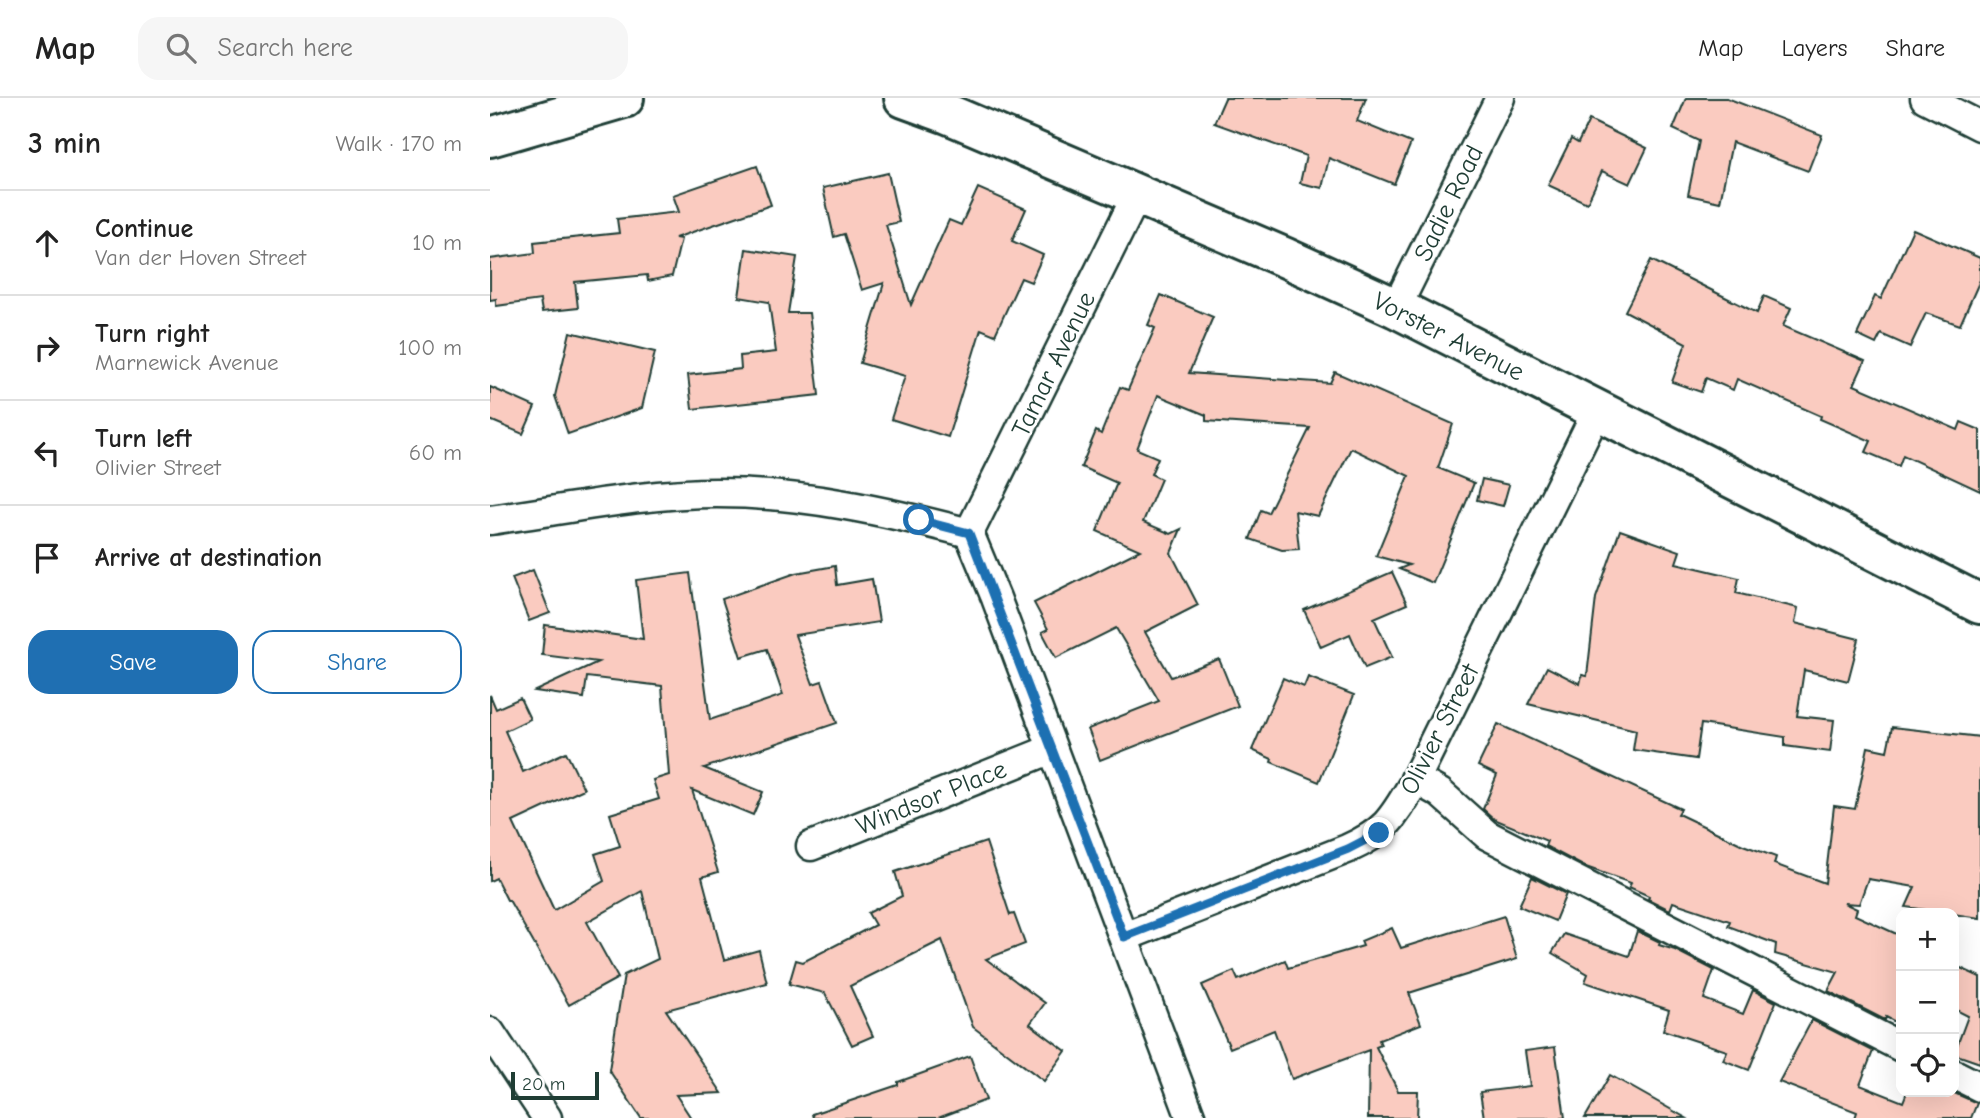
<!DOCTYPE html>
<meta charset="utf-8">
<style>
:root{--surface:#fff;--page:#f6f6f6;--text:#222;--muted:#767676;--line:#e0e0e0;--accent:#1f6fb2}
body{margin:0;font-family:"Comic Neue",sans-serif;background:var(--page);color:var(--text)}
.controls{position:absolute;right:21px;bottom:21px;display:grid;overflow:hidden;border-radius:14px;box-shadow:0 7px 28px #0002}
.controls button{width:63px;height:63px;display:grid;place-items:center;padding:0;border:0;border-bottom:2px solid var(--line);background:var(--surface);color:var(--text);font:35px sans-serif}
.scale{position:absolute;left:21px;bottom:18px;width:88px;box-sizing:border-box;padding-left:7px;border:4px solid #1f3d34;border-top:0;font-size:19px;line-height:24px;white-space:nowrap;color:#1f3d34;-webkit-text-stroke:5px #fff;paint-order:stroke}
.stop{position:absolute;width:21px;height:21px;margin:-16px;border:5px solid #1f6fb2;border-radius:50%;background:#fff}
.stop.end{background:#1f6fb2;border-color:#fff;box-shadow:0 2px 7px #0008}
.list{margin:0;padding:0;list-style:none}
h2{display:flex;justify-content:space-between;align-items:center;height:91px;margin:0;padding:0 28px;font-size:30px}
h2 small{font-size:23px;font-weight:400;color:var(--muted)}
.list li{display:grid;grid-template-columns:46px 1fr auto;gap:21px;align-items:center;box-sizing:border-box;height:105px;padding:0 28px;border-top:2px solid var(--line)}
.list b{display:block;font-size:26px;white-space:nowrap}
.list p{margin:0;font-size:23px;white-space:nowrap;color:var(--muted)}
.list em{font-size:23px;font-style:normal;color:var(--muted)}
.actions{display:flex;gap:14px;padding:21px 28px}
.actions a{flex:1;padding:16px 0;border:2px solid var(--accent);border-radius:21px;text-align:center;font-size:24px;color:var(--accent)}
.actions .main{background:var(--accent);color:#fff}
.icon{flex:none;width:38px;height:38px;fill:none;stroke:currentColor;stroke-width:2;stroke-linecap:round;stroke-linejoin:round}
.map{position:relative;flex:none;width:1490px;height:1020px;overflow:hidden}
header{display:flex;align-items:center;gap:42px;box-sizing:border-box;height:98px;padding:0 35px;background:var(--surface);border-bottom:2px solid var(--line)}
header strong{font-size:33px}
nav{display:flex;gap:38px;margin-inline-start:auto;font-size:24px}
.search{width:490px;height:63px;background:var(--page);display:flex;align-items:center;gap:18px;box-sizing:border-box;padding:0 24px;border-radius:21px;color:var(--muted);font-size:26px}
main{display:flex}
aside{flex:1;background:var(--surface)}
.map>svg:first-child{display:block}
.building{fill:#facbc0;stroke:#1f3d34;stroke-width:2}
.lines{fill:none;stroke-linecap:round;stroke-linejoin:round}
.minor-casing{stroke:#1f3d34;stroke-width:33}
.secondary-casing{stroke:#1f3d34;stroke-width:44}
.minor{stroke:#fff;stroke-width:28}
.secondary{stroke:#fff;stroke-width:38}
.route{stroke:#1f6fb2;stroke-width:9}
.labels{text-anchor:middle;stroke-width:5;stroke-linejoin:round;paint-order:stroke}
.street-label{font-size:26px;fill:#1f3d34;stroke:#fff}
</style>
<header>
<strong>Map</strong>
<div class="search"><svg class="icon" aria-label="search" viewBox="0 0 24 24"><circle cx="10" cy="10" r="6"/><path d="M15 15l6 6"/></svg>Search here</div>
<nav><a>Map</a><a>Layers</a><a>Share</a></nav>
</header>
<main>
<aside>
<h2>3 min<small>Walk · 170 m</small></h2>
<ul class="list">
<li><svg class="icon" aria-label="ahead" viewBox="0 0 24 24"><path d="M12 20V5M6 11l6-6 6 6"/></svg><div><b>Continue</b><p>Van der Hoven Street</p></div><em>10 m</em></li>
<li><svg class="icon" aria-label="right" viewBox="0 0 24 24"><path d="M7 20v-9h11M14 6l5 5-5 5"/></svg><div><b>Turn right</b><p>Marnewick Avenue</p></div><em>100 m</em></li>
<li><svg class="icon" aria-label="left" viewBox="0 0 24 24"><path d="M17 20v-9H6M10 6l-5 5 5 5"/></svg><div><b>Turn left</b><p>Olivier Street</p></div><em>60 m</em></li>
<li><svg class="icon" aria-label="arrive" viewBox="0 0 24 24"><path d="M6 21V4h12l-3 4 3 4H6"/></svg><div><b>Arrive at destination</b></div></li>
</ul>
<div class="actions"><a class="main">Save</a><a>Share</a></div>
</aside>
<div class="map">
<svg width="1490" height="1020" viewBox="0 0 1490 1020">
<rect width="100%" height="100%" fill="#fff"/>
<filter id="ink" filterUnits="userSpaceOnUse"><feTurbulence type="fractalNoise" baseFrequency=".0143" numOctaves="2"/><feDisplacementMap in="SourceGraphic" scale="14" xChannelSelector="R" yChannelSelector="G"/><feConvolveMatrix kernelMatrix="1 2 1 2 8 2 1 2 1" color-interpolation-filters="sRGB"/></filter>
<g filter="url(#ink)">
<g class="building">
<path d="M735,0H876L867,23L921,45L904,86L839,60L832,90L810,85L816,58L724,25Z"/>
<path d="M1196,0H1237L1332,37L1318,73L1242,44L1230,104L1198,97L1209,43L1183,31Z"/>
<path d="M1099,22L1157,50L1140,86L1112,73L1097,105L1058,87L1081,41L1088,45Z"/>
<path d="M267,68L281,107L185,140L191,141L182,178L158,183L157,177L85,184L88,210L52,214L50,202L6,208V201L0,202V161L45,155L44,144L129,135L127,121L189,114L183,97Z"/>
<path d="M398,75L409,124L396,127L421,207L459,122L471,127L488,90L536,111L522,143L553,157L541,184L531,180L505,237L491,231L458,339L401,321L415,278L370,265L394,185L372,192L354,136L344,139L333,90Z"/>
<path d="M1423,131L1490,160V182L1470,227L1436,215L1420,249L1391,236L1386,246L1367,237L1385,198L1391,201Z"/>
<path d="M256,151L307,159L298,215H319L329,297L202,311L198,277L251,271L250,258L286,254L279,204L249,199Z"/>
<path d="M1161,162L1267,215L1274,198L1301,210L1293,228L1375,263L1364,287L1468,332L1471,324L1490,332V393L1413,357L1409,368L1376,354L1381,343L1330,321L1331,318L1247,281L1243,292L1216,280L1211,294L1182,284L1196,245L1135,213Z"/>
<path d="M671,197L723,219L699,275L840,285L845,274L963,326L948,370L984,385L943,485L909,471L919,467L886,458L919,378L861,350L828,418L805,413L809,451L792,452L760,441L771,412L778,415L820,330L716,323V317L668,297L647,351L668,360L661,376L671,381L653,424L681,436L691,431L681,455L708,507L655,534L681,579L729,561L748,608L610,662L598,631L669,603L626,530L566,560L552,534L558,531L544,505L650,452L607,433L627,385L591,369L606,333L611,336L630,289L638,292L665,230L658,227Z"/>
<path d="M80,234L165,254L152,310L78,336L65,298Z"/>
<path d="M0,289L45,309L33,336L0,322Z"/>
<path d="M992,381L1019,387L1013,408L987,402Z"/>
<path d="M1130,432L1190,453L1186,465L1249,480L1246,495L1308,510L1305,525L1369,541L1358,583L1314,572L1307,618L1344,622L1340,654L1295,648V639L1211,626L1206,661L1143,652L1146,632L1038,606L1057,569L1090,586L1092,577L1097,578L1106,500Z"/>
<path d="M345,468L347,487L382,481L389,524L305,537L323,586L332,583L347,625L214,670L273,694L263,717L202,692L228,774L212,779L234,862L269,852L277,885L176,912L232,995L186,997L201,1020H151L119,972L134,877L168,861L152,793L97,824L128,880L79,907L19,802H17L6,780L0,783V597L6,611L30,600L40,621L15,633L33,674L76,654L94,691L23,724L64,812L114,783L105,756L130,748L120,716L169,701L163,682L179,677L172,588L97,579L94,600L45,593L108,564L52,557L55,527L153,541L146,482L200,475L220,622L293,597L277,551L251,559L232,501L306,475Z"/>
<path d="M43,472L60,515L39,523L22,480Z"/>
<path d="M902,474L917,506L884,520L902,559L875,570L860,536L831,549L814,512Z"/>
<path d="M818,579L864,597L829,684L781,664L782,661L762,652L793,580L814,589Z"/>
<path d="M1008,626L1191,711L1188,716L1253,747L1286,759L1284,766L1335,785L1344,708L1365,711L1378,649L1397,653L1402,629L1490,639V820L1416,809L1425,789L1378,781L1369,806L1354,805L1367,811L1365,817L1411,838V927L1396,919L1395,922L1338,893L1348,874L1285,856L1286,846L1238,828L1240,823L1183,804L1180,812L1158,801L1159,798L1139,789L1141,785L1093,768L1055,748L1057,743L1004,721L993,711L1007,677L988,668Z"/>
<path d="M496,744L520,817L524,816L535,846L496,861L555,905L540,926L576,953L554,983L483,929L452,842L360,888L383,938L362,947L335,895L299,886L306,862L313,864L385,827L378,815L412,798L405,774Z"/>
<path d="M1042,779L1076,796L1065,823L1029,808Z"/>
<path d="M1014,818L1027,861L919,895L931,926L889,942L891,947L886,949L908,993H928L927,1020H878L879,952L802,981L784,932L740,950L712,887L744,873L748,882L795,862L798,870L873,848L871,843L902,830L911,850Z"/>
<path d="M1147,833L1170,844L1169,847L1185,852L1224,872L1214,901L1253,916L1263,892L1286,904L1259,972L1233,962L1237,953L1173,932L1179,912L1095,884L1098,876L1062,855L1074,836L1139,858Z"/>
<path d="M1464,867L1490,879V965L1464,956L1478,918L1464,911Z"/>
<path d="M1322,922L1383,953L1370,987L1413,1004L1417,994H1462L1487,1005L1481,1020H1365L1367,1014L1289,984Z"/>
<path d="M1065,949L1075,1020H994L990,994L1040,988L1035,953Z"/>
<path d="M480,958L496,1002L448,1020H323L322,1016L408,987V984Z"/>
<path d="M1120,977L1196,1020H1095Z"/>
</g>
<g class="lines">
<g class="minor-casing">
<g id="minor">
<path d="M1435,0L1490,28"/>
<path d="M906,210L1010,0"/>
<path d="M0,422C75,412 151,395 227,395C313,395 396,413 479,435"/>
<path d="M479,435L506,500L701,1020"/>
<path d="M479,435L647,97"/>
<path d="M925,681L950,695L997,737L1411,949"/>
<path d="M321,748L562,651"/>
<path d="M634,839L857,751C895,734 902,722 922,688L1107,313"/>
<path d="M0,934L57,1020"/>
<path d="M1464,976L1490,989"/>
</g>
</g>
<g class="secondary-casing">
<g id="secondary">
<path d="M414,0L458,16L585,70L796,160L906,210L1490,506"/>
<path d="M0,39L134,0"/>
</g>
</g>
<use href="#minor" class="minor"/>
<use href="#secondary" class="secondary"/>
</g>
</g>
<g class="lines" filter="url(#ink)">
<path class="route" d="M429,422L479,435L634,839L858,751L889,735"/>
</g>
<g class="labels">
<g class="street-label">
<text transform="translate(958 105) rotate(-64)" y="9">Sadie Road</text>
<text transform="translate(959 238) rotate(27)" y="9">Vorster Avenue</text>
<text transform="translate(563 266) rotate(-64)" y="9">Tamar Avenue</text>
<text transform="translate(949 631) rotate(-63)" y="9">Olivier Street</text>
<text transform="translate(441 699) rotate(-22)" y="9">Windsor Place</text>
</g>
</g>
</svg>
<div class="controls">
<button>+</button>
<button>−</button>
<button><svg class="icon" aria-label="locate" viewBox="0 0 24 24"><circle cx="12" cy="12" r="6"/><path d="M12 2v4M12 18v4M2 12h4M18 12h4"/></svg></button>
</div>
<div class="scale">20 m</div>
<div class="stop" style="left:429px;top:422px"></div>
<div class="stop end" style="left:889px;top:735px"></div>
</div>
</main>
